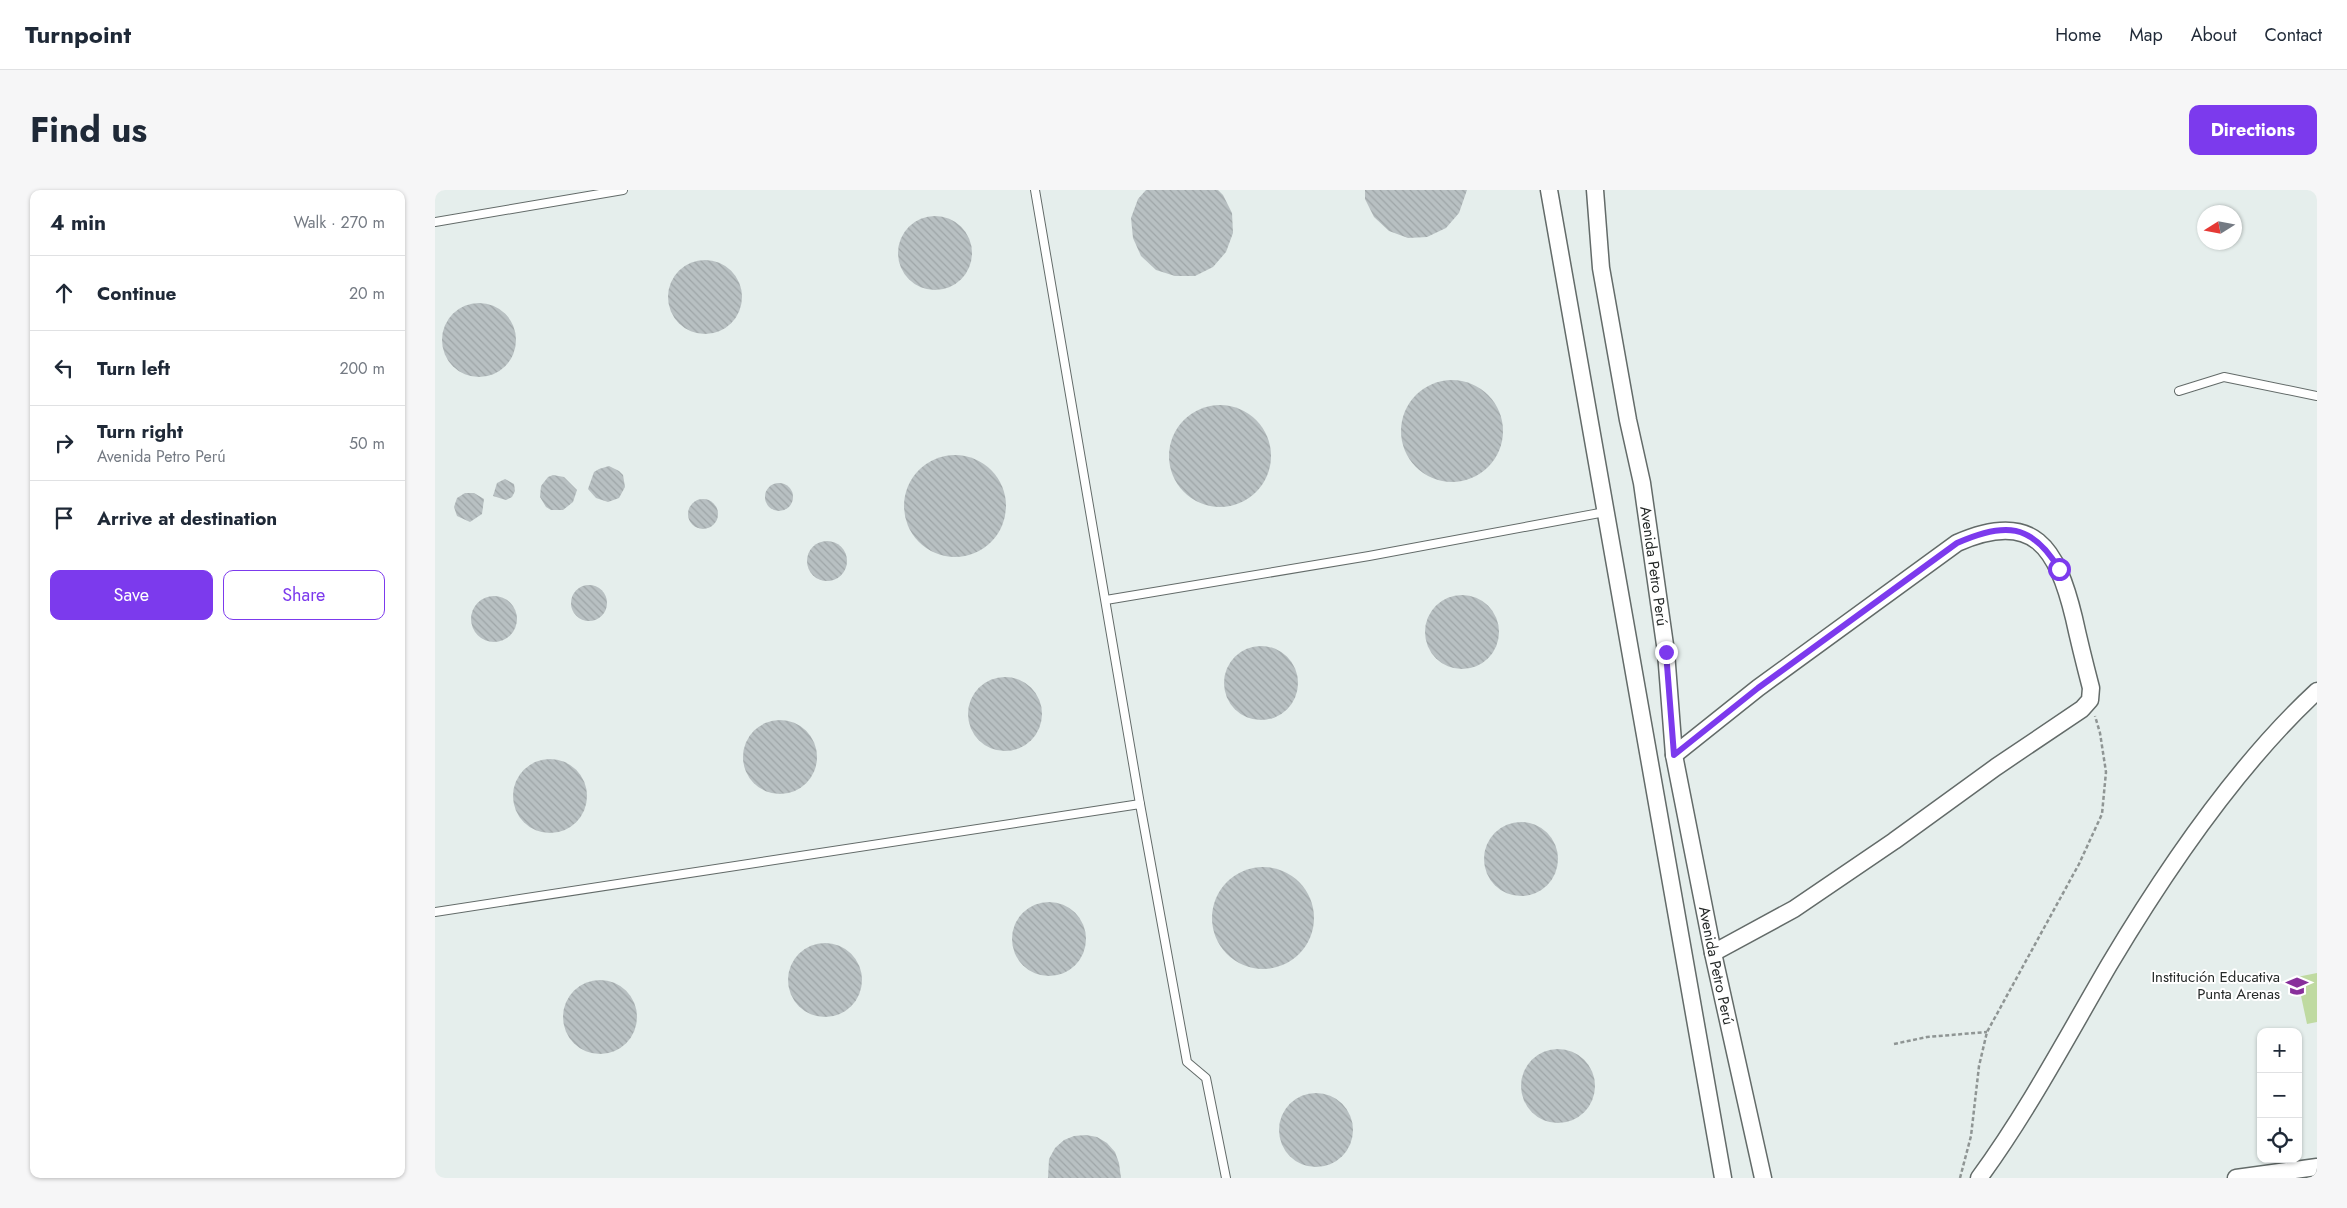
<!DOCTYPE html>
<meta charset="utf-8">
<style>
:root{--surface:#fff;--page:#f6f6f7;--text:#1f2937;--muted:#747a83;--line:#e0e1e3;--accent:#7c3aed}
body{margin:0;font-family:Jost,sans-serif;background:var(--page);color:var(--text)}
.controls{position:absolute;right:15px;bottom:15px;display:grid;overflow:hidden;border-radius:10px;box-shadow:0 1px 4px #0004}
.controls button{width:45px;height:45px;display:grid;place-items:center;padding:0;border:0;border-bottom:1px solid var(--line);background:var(--surface);color:var(--text);font:25px sans-serif}
.compass{position:absolute;left:1762px;top:15px;width:45px;height:45px;border-radius:50%;background:var(--surface);box-shadow:0 1px 4px #0004;rotate:259deg}
.stop{position:absolute;width:15px;height:15px;margin:-11px;border:4px solid #7c3aed;border-radius:50%;background:#fff}
.stop.end{background:#7c3aed;border-color:#fff;box-shadow:0 1px 5px #0008}
.list{margin:0;padding:0;list-style:none}
h2{display:flex;justify-content:space-between;align-items:center;height:65px;margin:0;padding:0 20px;font-size:21px}
h2 small{font-size:16px;font-weight:400;color:var(--muted)}
.list li{display:grid;grid-template-columns:32px 1fr auto;gap:15px;align-items:center;box-sizing:border-box;height:75px;padding:0 20px;border-top:1px solid var(--line)}
.list b{display:block;font-size:19px;white-space:nowrap}
.list p{margin:0;font-size:16px;white-space:nowrap;color:var(--muted)}
.list em{font-size:16px;font-style:normal;color:var(--muted)}
.actions{display:flex;gap:10px;padding:15px 20px}
.actions a{flex:1;padding:11px 0;border:1px solid var(--accent);border-radius:10px;text-align:center;font-size:18px;color:var(--accent)}
.actions .main{background:var(--accent);color:#fff}
.icon{flex:none;width:28px;height:28px;fill:none;stroke:currentColor;stroke-width:2;stroke-linecap:round;stroke-linejoin:round}
.map{position:relative;flex:none;width:1882px;height:988px;overflow:hidden;border-radius:10px}
header{display:flex;align-items:center;gap:30px;box-sizing:border-box;height:70px;padding:0 25px;background:var(--surface);border-bottom:1px solid var(--line)}
header strong{font-size:24px}
nav{display:flex;gap:28px;margin-inline-start:auto;font-size:18px}
.intro{display:flex;align-items:center;justify-content:space-between;box-sizing:border-box;height:120px;padding:0 30px}
h1{margin:0;font-size:35px}
.button{padding:12px 22px;border-radius:10px;background:var(--accent);color:#fff;font-size:18px;font-weight:700}
main{display:flex;gap:30px;padding:0 30px}
aside{flex:1;background:var(--surface);border-radius:10px;box-shadow:0 1px 4px #0004}
.map>svg:first-child{display:block}
.garden{fill:#bfdaa1}
.building{fill:url(#building-back-hatch)}
.lines{fill:none;stroke-linecap:round;stroke-linejoin:round}
.lane-casing{stroke:#636b69;stroke-width:10}
.street-casing{stroke:#636b69;stroke-width:19}
.path{stroke:#8f9594;stroke-width:2.5;stroke-dasharray:4 2.5;stroke-linecap:butt}
.lane{stroke:#fff;stroke-width:8}
.street{stroke:#fff;stroke-width:16}
.route{stroke:#7c3aed;stroke-width:6}
.labels{text-anchor:middle;stroke-width:4;stroke-linejoin:round;paint-order:stroke}
.street-label{font-size:15px;fill:#252928;stroke:#fff}
.poi-label{font-size:15px;fill:#252928;stroke:#fff;text-anchor:end}
</style>
<header>
<strong>Turnpoint</strong>
<nav><a>Home</a><a>Map</a><a>About</a><a>Contact</a></nav>
</header>
<div class="intro"><h1>Find us</h1><a class="button">Directions</a></div>
<main>
<aside>
<h2>4 min<small>Walk · 270 m</small></h2>
<ul class="list">
<li><svg class="icon" aria-label="ahead" viewBox="0 0 24 24"><path d="M12 20V5M6 11l6-6 6 6"/></svg><div><b>Continue</b></div><em>20 m</em></li>
<li><svg class="icon" aria-label="left" viewBox="0 0 24 24"><path d="M17 20v-9H6M10 6l-5 5 5 5"/></svg><div><b>Turn left</b></div><em>200 m</em></li>
<li><svg class="icon" aria-label="right" viewBox="0 0 24 24"><path d="M7 20v-9h11M14 6l5 5-5 5"/></svg><div><b>Turn right</b><p>Avenida Petro Perú</p></div><em>50 m</em></li>
<li><svg class="icon" aria-label="arrive" viewBox="0 0 24 24"><path d="M6 21V4h12l-3 4 3 4H6"/></svg><div><b>Arrive at destination</b></div></li>
</ul>
<div class="actions"><a class="main">Save</a><a>Share</a></div>
</aside>
<div class="map">
<svg width="1882" height="988" viewBox="0 0 1882 988">
<defs>
<pattern id="building-back-hatch" width="6" height="6" patternUnits="userSpaceOnUse" patternTransform="scale(1.25)"><rect width="6" height="6" fill="#b8c0c2"/><path d="M-1 5l2 2M0 0l6 6M5-1l2 2" fill="none" stroke="#9ea5a7"/></pattern>
</defs>
<rect width="100%" height="100%" fill="#e5eeec"/>
<path class="garden" d="M1882,783V832L1872,834L1862,787Z"/>
<g class="building">
<path d="M711,0H783L788,5L797,23L798,43L791,62L778,77L760,86H740L721,80L706,66L698,48L696,28L703,9Z"/>
<path d="M930,0H1032L1024,23L1011,38L992,47L973,48L954,41L939,27L930,9Z"/>
<circle cx="500" cy="63" r="37"/>
<circle cx="270" cy="107" r="37"/>
<circle cx="44" cy="150" r="37"/>
<circle cx="1017" cy="241" r="51"/>
<circle cx="785" cy="266" r="51"/>
<circle cx="520" cy="316" r="51"/>
<path d="M174,276L184,281L188,285L190,297L184,308L173,312L161,308L153,299L159,282L164,279Z"/>
<path d="M118,285L129,287L142,300L138,312L128,320H116L111,317L105,307L106,296L113,287Z"/>
<path d="M70,289L79,294L80,301L77,307L71,310L58,306L62,293Z"/>
<circle cx="344" cy="307" r="14"/>
<path d="M30,303H39L49,309L47,324L35,332L22,326L19,317L22,308Z"/>
<circle cx="268" cy="324" r="15"/>
<circle cx="392" cy="371" r="20"/>
<circle cx="154" cy="413" r="18"/>
<circle cx="1027" cy="442" r="37"/>
<circle cx="59" cy="429" r="23"/>
<circle cx="826" cy="493" r="37"/>
<circle cx="570" cy="524" r="37"/>
<circle cx="345" cy="567" r="37"/>
<circle cx="115" cy="606" r="37"/>
<circle cx="1086" cy="669" r="37"/>
<circle cx="828" cy="728" r="51"/>
<circle cx="614" cy="749" r="37"/>
<circle cx="390" cy="790" r="37"/>
<circle cx="165" cy="827" r="37"/>
<circle cx="1123" cy="896" r="37"/>
<circle cx="881" cy="940" r="37"/>
<path d="M651,945L662,947L672,953L680,962L684,973L686,988H613L614,969L620,958L629,950L639,946Z"/>
</g>
<g class="lines">
<g class="lane-casing">
<g id="lane">
<path d="M600,0L705,614"/>
<path d="M0,32L188,0"/>
<path d="M1744,201L1789,187L1882,206"/>
<path d="M671,410L934,366L1170,322"/>
<path d="M0,722L705,614L752,872L771,888L791,988"/>
</g>
</g>
<g class="street-casing">
<g id="street">
<path d="M1114,0L1288,988"/>
<path id="s1" d="M1160,0L1166,78L1193,230L1207,293L1231,462L1239,565L1278,763L1328,988"/>
<path d="M1239,565L1323,498L1522,353C1599,319 1622,358 1639,428C1644,451 1650,475 1656,498L1655,510L1647,519L1561,577L1459,651L1359,719L1278,763"/>
<path d="M1544,988C1593,921 1632,847 1674,775C1730,681 1802,575 1882,501"/>
<path d="M1801,988L1882,977"/>
</g>
</g>
<g class="path">
<path d="M1459,854L1492,847L1552,842"/>
<path d="M1525,988L1536,946L1544,876L1552,842L1644,674L1667,624L1671,582L1665,543L1660,526"/>
</g>
<use href="#lane" class="lane"/>
<use href="#street" class="street"/>
</g>
<g class="lines">
<path class="route" d="M1231,462L1239,565L1323,498L1522,353C1569,332 1597,333 1624,379"/>
</g>
<defs>
<g id="school-bare" transform="scale(1.725)"><path d="M0-5L7-2L0 1L-7-2ZM-4 1L0 2.5L4 1V4Q0 6-4 4Z" fill="#882f9b" stroke="#fff" stroke-width="2.5" paint-order="stroke"/></g>
</defs>
<g fill-rule="evenodd">
<use href="#school-bare" x="1862" y="796"/>
</g>
<g class="labels">
<g class="street-label">
<text dy="5" stroke="none"><textPath href="#s1" startOffset="381">Avenida Petro Perú</textPath></text>
<text dy="5" stroke="none"><textPath href="#s1" startOffset="786">Avenida Petro Perú</textPath></text>
</g>
<g class="poi-label">
<text x="1845" y="792">Institución Educativa<tspan x="1845" dy="17">Punta Arenas</tspan></text>
</g>
</g>
</svg>
<div class="controls">
<button>+</button>
<button>−</button>
<button><svg class="icon" aria-label="locate" viewBox="0 0 24 24"><circle cx="12" cy="12" r="6"/><path d="M12 2v4M12 18v4M2 12h4M18 12h4"/></svg></button>
</div>
<svg class="compass" viewBox="-18 -18 36 36"><path d="M0-13l5 13h-10z" fill="#e53935"/><path d="M0 13l5-13h-10z" fill="#747a83"/></svg>
<div class="stop" style="left:1624px;top:379px"></div>
<div class="stop end" style="left:1231px;top:462px"></div>
</div>
</main>
